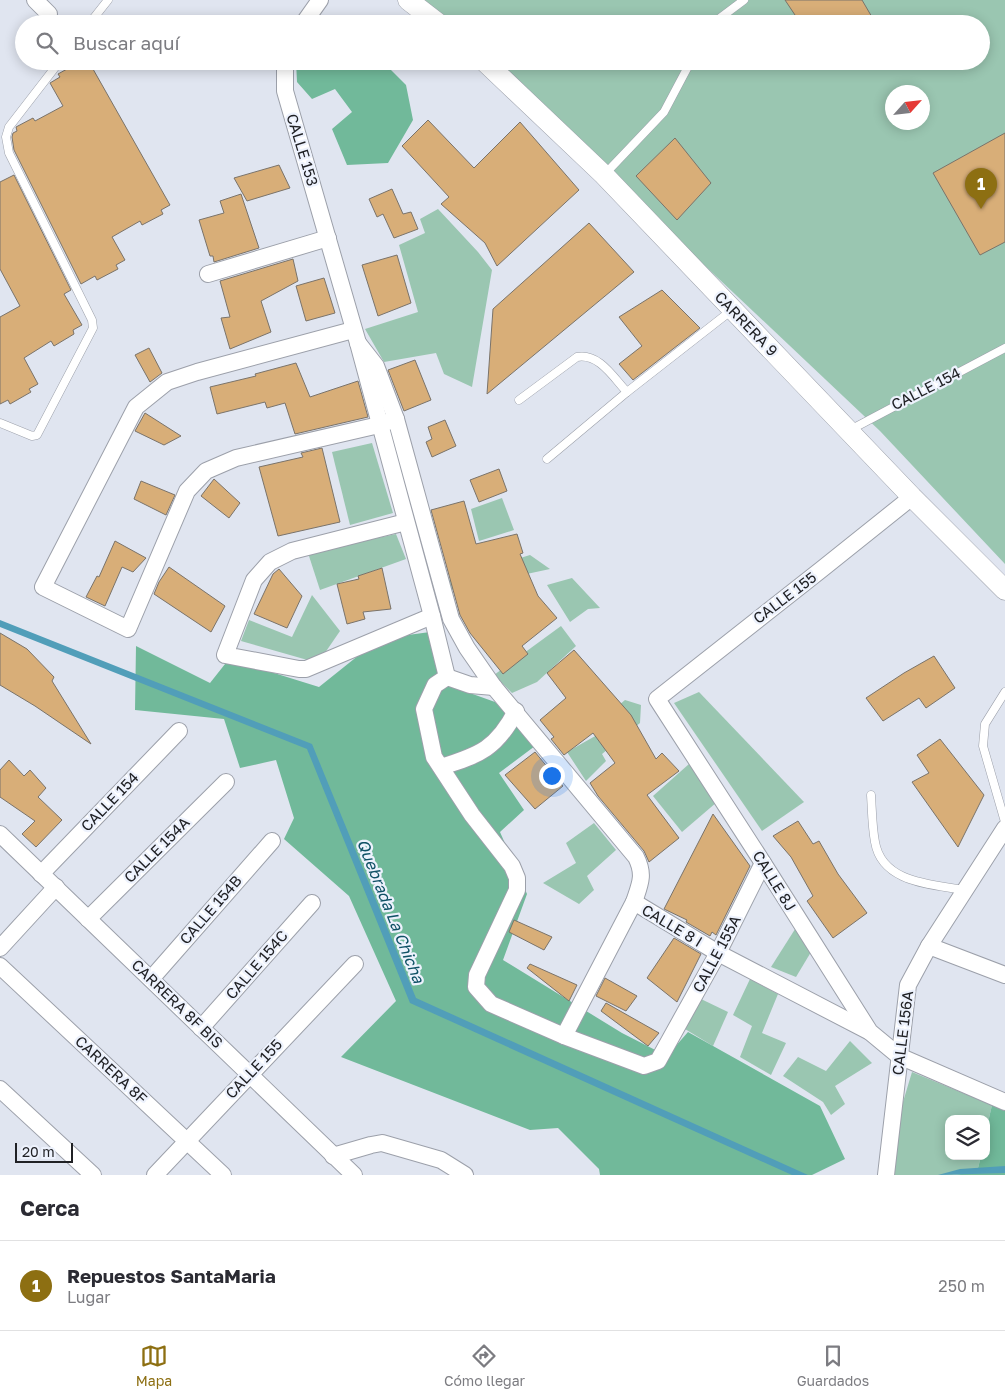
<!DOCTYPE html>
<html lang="es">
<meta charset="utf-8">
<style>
:root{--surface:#fff;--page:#f2f2f3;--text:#2b2b33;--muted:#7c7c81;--line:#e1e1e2;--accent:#8d6f12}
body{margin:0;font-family:"Golos Text",sans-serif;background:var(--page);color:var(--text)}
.controls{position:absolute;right:15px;bottom:15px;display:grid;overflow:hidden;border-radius:10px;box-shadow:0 2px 12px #0003}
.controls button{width:45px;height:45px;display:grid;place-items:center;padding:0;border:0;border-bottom:1px solid var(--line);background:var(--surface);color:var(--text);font:25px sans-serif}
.compass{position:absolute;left:885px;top:85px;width:45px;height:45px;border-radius:50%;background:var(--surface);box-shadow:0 2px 12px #0003;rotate:63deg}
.scale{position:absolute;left:15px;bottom:12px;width:58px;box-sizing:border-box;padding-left:5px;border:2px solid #202125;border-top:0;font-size:14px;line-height:18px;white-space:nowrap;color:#202125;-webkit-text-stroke:4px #edf2fd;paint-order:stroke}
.you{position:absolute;left:551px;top:775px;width:18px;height:18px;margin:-12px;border:4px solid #fff;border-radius:50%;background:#1a73e8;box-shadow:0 0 0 8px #1a73e833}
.badge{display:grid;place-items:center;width:32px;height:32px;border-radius:50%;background:var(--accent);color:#fff;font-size:16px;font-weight:700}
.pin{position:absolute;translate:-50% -41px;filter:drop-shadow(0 1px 2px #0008)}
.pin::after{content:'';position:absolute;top:26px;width:18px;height:15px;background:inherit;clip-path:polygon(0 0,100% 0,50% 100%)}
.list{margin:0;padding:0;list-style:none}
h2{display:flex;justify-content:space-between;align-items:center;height:65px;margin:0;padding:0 20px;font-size:21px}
h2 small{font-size:16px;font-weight:400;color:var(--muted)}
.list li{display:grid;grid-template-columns:32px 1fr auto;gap:15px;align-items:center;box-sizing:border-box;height:90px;padding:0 20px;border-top:1px solid var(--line)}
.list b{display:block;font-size:19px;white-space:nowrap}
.list p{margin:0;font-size:16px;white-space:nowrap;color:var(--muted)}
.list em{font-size:16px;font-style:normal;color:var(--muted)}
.icon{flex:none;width:28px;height:28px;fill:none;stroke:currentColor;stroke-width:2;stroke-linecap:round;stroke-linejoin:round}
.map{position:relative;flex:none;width:1005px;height:1175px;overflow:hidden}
.search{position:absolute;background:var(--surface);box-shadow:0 2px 12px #0003;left:15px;right:15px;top:15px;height:55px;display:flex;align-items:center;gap:12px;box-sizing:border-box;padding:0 18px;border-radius:28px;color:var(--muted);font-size:19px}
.sheet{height:155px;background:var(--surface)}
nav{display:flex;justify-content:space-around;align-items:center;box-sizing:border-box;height:70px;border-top:1px solid var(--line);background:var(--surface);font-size:14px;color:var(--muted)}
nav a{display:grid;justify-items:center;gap:2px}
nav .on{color:var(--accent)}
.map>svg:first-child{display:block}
.green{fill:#9ac6b1;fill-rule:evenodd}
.forest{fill:#71b99a}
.water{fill:#519eb9}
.building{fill:#d8ae78;stroke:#7a736a}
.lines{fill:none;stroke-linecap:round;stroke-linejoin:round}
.service-casing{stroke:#9ca0aa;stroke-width:9}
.minor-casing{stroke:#9ca0aa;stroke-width:18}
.tertiary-casing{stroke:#9ca0aa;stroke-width:21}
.service{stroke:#fff;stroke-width:8}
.minor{stroke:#fff;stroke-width:16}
.tertiary{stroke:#fff;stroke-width:20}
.labels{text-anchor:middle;stroke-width:4.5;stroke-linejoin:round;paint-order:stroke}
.street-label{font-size:15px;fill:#202125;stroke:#edf2fd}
.water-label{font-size:16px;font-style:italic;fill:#0f5165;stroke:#edf2fd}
</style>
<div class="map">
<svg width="1005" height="1175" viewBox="0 0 1005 1175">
<rect width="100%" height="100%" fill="#e0e5f0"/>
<g class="green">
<path d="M423,0H1005V564L880,431L488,61H981V24H448ZM892,92H922V122H892Z"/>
<path d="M438,209L478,252L492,270L472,387L444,374L436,353L384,362L365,329L418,312L399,245L425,233L420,219Z"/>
<path d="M372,443L393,513L350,525L332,452Z"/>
<path d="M502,498L514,530L479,541L471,509Z"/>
<path d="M396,534L406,559L320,590L308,553Z"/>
<path d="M530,555L550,569L451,590L448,580Z"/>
<path d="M572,578L600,608L588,609L570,622L547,585Z"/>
<path d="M312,595L340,631L318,663L241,641L249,620L292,637Z"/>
<path d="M561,626L576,646L537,682L512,693L494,675Z"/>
<path d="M699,692L804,802L762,831L674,703Z"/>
<path d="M625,700L641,705L640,723L602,754L606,761L586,781L567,752L597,735L593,727Z"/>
<path d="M689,764L717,802L682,832L653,796Z"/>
<path d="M594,823L616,850L587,876L594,890L579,904L543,883L576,863L566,843Z"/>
<path d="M797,926L811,952L796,977L771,967Z"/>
<path d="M750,979L778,994L762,1033L786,1043L771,1075L740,1057L752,1026L733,1015Z"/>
<path d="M701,999L728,1012L713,1046L685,1029Z"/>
<path d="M850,1041L872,1063L835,1086L845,1104L831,1115L823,1102L783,1076L798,1057L826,1071Z"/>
<path d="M912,1072L992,1105L986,1131V1119H949V1156H981L977,1172L952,1175H881Z"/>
</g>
<g class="forest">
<path d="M296,61H382L406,85L413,120L388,163L347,165L332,129L352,112L335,89L312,99L297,82Z"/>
<path d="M430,632L453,687L495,702L535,746L499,773L524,810L500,832L527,894L503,960L622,1033L667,1056L688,1032L820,1106L845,1159L812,1175H600L599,1169L558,1128L530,1130L341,1057L396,1001L349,896L284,839L294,818L276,760L240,768L224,719L135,710L136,646L210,683L229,659L319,687L379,639Z"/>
<path d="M992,1105L1005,1111V1175H953L977,1172L981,1156H986V1131Z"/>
</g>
<g class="water">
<path d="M0,620L312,744L416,998L808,1175H792L410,1003L307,749L0,627Z"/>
<path d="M1005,1166V1173L938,1175L960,1169Z"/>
</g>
<g class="building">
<path d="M785,0H862L876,24H801Z"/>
<path d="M89,62L170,205L161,210L163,214L142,225L140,221L112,237L125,260L116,265L118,269L97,280L95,276L81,284L14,150L12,137L13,133L17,131L16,127L33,118L35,121L63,106L50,83L60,77L58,74L76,64L79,67Z"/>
<path d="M428,120L474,168L520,122L579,190L497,266L485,243L441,204L449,197L402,146Z"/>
<path d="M1005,133V242L980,255L933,173Z"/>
<path d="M675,138L711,183L677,220L636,176Z"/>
<path d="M279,165L290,188L247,201L234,178Z"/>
<path d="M14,175L71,290L64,294L82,325L73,330L74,334L54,346L51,341L24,358L38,384L29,389L31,392L10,404L8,400L0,404V317L20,306L0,269V182Z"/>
<path d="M392,189L403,214L411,212L418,229L394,238L383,214L377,217L369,199Z"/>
<path d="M241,194L259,248L214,262L213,256H210L199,220L224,213L220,201Z"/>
<path d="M589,223L634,272L487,394L493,309Z"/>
<path d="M397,255L411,303L378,316L362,265Z"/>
<path d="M293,259L298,281L261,301L271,332L230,349L221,318L230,317L220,281Z"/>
<path d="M324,278L335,313L306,321L296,286Z"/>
<path d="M662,290L700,328L633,380L619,364L642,346L619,317Z"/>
<path d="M149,348L162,373L150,382L135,355Z"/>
<path d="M415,360L431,400L404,411L388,370Z"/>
<path d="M296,363L310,397L358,381L368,417L295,434L285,403L267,408L265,402L217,414L210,387L256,376L255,374Z"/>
<path d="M145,413L181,436L164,445L135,431Z"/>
<path d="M445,420L456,446L432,457L426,442L432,439L428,427Z"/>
<path d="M322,448L340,522L278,536L259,467L303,457L301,453Z"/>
<path d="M499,469L507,491L479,502L470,480Z"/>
<path d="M214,479L240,503L229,518L201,496Z"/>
<path d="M141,481L175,495L166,515L134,499Z"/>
<path d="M464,501L476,544L517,534L523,553L520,554L538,596L557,618L522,646L528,654L503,674L470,633L460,615L431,510Z"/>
<path d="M115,541L146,558L133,572L122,567L105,606L86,597L97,576L99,577Z"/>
<path d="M169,567L225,606L211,632L154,594L159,582Z"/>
<path d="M382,568L391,609L363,612L365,619L347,624L337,584L359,579L358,576Z"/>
<path d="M279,569L302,596L287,628L254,614L273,574Z"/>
<path d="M0,633L27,649L54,677L52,681L91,744L35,706L0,685Z"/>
<path d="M574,650L631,715L656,759L662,753L679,771L647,795L679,838L649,862L644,851L598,796L590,783L615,763L593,733L564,755L551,739L554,737L540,720L566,698L547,673Z"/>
<path d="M934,656L955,688L926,708L919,698L883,721L866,698L904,673Z"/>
<path d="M940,739L984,795L958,847L912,782L929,773L917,755Z"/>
<path d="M535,752L563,786L535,809L505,775Z"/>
<path d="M9,760L24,776L30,770L46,788L38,797L62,820L36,847L22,834L35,821L0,797V770Z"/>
<path d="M713,814L750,866L716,935L712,932L710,936L686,922L687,920L664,909Z"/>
<path d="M798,821L813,844L819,841L838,874L867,913L833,938L807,901L813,896L791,857L773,836Z"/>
<path d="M514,920L552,937L544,950L509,932Z"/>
<path d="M674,938L701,954L677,1002L647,978Z"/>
<path d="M530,964L577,985L569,1001L527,968Z"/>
<path d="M605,978L637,996L626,1011L596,996Z"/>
<path d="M606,1003L659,1033L648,1046L601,1011Z"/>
</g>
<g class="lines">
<g class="service-casing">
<g id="service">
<path d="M89,24L108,0"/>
<path d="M712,24L744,0"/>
<path d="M605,174L664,112L691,61"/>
<path d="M519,400L577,357C599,353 613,377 627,392"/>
<path d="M0,423L32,436L37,435L93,328L92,320L9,153L6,137L9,127L60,61"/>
<path d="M850,430L1005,348"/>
<path d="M547,459L627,392L732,310"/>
<path d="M1005,692L985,724L983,746L1005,822"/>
<path d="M871,795C872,810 872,826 875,842C882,883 931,884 964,890"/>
</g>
</g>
<g class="minor-casing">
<g id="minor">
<path d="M35,0L49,14"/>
<path d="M303,24L320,0"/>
<path d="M285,61V91L358,343L432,616L447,677"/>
<path d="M208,274L328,238"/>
<path d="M353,330L197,372L167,382L136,407L43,587L128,629L187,491L206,471L236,458L379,425L396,419"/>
<path d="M358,343L376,366L396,419L451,619L467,648L494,687L636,857C645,875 640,884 634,902L564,1036"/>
<path d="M912,497L822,569L657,699L763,863L870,1032L899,1056L1005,1102"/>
<path d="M406,522L292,551L270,562L254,580L225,655L299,669H306L432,616"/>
<path d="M447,677L435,685L424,709L434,757L472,815L512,866L517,878V890L477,975L476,987L491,1004L564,1036L644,1066L658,1061L718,953L763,863"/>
<path d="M447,677L470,685L494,687"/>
<path d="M441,767C480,755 497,748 516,711"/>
<path d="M0,834L354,1175"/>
<path d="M41,874L179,731"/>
<path d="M634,902L718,953L868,1031"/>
<path d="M88,919L226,782"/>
<path d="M929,946L1005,975"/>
<path d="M0,948L56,887"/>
<path d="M0,966L223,1175"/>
<path d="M151,979L272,841"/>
<path d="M201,1028L312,903"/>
<path d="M0,1089L93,1175"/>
<path d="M333,1156L371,1145L382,1143L441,1160L465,1175"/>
<path d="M155,1175L355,964"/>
<path d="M886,1175L908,985L929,946L1005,828"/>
</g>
</g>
<g class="tertiary-casing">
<g id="tertiary">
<path d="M408,0L439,24"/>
<path d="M484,61L604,175L912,497L1005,590"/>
</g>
</g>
<use href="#service" class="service"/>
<use href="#minor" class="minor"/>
<use href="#tertiary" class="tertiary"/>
</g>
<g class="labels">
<g class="street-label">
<text transform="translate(302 150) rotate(73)" y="5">CALLE 153</text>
<text transform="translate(746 324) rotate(46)" y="5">CARRERA 9</text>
<text transform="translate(926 389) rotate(-27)" y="5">CALLE 154</text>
<text transform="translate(785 598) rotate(-37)" y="5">CALLE 155</text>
<text transform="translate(110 802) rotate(-46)" y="5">CALLE 154</text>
<text transform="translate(157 850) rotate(-45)" y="5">CALLE 154A</text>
<text transform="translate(774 881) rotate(58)" y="5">CALLE 8J</text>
<text transform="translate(211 910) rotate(-49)" y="5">CALLE 154B</text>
<text transform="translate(672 926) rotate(31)" y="5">CALLE 8 I</text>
<text transform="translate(717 954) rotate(-62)" y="5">CALLE 155A</text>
<text transform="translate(257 965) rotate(-49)" y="5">CALLE 154C</text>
<text transform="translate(177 1004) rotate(44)" y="5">CARRERA 8F BIS</text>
<text transform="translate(903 1033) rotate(-83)" y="5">CALLE 156A</text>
<text transform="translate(254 1069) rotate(-47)" y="5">CALLE 155</text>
<text transform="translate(111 1070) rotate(43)" y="5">CARRERA 8F</text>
</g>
<g class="water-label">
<text transform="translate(391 911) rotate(68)" y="6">Quebrada La Chicha</text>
</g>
</g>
</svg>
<div class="controls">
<button><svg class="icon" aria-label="layers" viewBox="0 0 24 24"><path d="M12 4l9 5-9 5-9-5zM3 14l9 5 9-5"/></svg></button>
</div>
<svg class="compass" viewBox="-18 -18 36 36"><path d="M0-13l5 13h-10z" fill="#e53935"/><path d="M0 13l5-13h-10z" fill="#7c7c81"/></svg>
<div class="scale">20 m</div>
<div class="you"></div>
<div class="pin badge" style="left:981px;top:209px">1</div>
<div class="search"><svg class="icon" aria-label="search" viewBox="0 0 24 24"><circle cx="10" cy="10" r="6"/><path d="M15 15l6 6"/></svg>Buscar aquí</div>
</div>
<section class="sheet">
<h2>Cerca<small></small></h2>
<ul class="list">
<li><span class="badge">1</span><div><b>Repuestos SantaMaria</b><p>Lugar</p></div><em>250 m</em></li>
</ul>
</section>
<nav>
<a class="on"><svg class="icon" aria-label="map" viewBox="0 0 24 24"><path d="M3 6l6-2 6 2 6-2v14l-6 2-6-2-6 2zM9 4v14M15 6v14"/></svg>Mapa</a>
<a><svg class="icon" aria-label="directions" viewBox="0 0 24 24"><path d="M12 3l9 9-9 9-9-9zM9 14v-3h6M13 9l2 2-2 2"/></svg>Cómo llegar</a>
<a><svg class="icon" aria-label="saved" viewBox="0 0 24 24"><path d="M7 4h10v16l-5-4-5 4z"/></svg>Guardados</a>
</nav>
